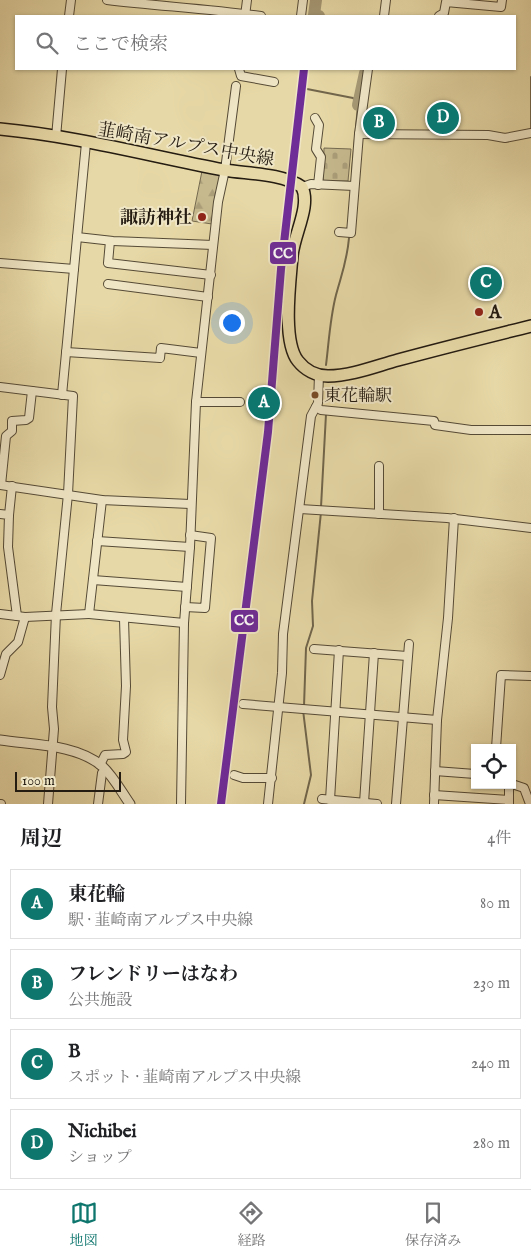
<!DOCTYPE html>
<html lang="ja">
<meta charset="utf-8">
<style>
:root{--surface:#fff;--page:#f6f6f6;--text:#202124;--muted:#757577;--line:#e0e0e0;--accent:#0f766e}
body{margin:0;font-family:"IM FELL English","Noto Serif JP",serif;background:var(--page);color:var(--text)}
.controls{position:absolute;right:15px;bottom:15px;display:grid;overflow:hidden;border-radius:0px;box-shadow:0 1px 4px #0004}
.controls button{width:45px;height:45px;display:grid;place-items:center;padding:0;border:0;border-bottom:1px solid var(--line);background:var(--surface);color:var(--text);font:25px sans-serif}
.scale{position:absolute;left:15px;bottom:12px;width:106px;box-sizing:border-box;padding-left:5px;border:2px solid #241b11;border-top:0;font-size:14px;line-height:18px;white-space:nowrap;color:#241b11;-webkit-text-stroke:4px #efe6c6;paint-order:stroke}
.you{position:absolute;left:231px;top:322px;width:18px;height:18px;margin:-12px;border:4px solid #fff;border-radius:50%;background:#1a73e8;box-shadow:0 0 0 8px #1a73e833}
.badge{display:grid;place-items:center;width:32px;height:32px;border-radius:50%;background:var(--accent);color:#fff;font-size:16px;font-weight:700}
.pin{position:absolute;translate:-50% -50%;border:2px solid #fff;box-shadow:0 1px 5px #0006}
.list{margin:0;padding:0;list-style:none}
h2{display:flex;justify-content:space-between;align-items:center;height:65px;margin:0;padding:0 20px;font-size:21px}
h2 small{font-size:16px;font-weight:400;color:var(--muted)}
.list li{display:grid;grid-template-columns:32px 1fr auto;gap:15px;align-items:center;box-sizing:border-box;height:70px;margin:0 10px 10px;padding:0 10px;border:1px solid var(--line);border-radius:0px}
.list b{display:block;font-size:19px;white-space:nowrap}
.list p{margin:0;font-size:16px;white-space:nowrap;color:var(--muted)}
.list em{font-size:16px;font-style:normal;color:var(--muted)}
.icon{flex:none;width:28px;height:28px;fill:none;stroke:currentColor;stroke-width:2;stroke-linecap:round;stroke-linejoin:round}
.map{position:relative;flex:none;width:531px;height:804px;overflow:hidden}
.search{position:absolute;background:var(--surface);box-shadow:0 1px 4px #0004;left:15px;right:15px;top:15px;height:55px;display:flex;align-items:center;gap:12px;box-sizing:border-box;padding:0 18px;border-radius:0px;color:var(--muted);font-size:19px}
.sheet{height:385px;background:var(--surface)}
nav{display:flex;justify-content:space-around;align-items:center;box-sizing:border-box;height:70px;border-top:1px solid var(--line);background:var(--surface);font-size:14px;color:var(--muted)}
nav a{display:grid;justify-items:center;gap:2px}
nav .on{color:var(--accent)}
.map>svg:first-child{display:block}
.forest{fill:url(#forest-firs);stroke:#756a50}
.cemetery{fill:url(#cemetery-stones);stroke:#756a50}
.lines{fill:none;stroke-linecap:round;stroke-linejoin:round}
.stream{stroke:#71664c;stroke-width:2}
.river{stroke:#a59874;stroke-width:12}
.minor-casing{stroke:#554a36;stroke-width:10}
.tertiary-casing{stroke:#554a36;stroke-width:11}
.primary-casing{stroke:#241b11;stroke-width:14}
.minor{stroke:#efe6c6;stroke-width:8}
.tertiary{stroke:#efe6c6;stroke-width:9}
.primary{stroke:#e7d9a7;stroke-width:11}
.rail-1-casing{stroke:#efe6c6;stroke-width:11}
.rail-1{stroke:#6f2d98;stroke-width:8}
.poi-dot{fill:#8f2418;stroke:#efe6c6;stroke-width:2}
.bus-dot{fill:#7a4b2a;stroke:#efe6c6;stroke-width:2}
.labels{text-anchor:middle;stroke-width:4;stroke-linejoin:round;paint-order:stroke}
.bus-label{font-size:17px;fill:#241b11;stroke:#efe6c6;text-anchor:start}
.street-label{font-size:18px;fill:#241b11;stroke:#efe6c6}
.poi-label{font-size:18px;font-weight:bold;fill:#241b11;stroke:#efe6c6;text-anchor:end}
.line-badge{stroke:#efe6c6;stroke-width:2}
.badge-label{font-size:14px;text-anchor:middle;font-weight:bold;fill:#fff}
</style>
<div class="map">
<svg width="531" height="804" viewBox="0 0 531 804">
<defs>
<pattern id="forest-firs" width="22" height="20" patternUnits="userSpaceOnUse" patternTransform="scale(1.25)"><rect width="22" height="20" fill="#c6b98e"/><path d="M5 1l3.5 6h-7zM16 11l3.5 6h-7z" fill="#aa9e79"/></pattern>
<pattern id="cemetery-stones" width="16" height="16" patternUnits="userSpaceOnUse" patternTransform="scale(1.25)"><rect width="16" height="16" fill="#c6b98e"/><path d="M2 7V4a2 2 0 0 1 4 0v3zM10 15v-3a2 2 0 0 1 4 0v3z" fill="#aa9e79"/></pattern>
</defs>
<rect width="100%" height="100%" fill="#e7d9a7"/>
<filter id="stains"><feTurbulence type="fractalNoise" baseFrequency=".004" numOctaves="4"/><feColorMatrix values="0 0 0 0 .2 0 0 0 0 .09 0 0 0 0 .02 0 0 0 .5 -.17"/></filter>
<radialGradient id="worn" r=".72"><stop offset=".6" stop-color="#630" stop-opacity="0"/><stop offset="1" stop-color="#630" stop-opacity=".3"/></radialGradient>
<path class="forest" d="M202,171L220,174L212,224L192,221Z"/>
<path class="cemetery" d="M324,148L351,149L348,181H323Z"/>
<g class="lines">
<g class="stream">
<path d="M307,89L353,98L358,105L352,172"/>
<path d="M531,131V77"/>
<path d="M326,365C329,341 330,318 336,295C342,273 347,261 349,238"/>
<path d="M321,507L326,414"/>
<path d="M304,706L306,648L313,626L312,601L321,512"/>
<path d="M303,710L311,775L304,804"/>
</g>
<g class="river">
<path d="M316,0L314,15L319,16"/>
<path d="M358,105L365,73"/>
</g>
<g class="minor-casing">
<g id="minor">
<path d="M107,0C158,6 210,9 261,16"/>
<path d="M69,16L71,0"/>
<path d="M245,16L247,0"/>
<path d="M301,16L303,0"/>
<path d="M384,16L386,0"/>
<path d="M439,16L444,13L446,2L501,7L502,0"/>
<path d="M239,69L241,76L274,82"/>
<path d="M368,69L359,134L488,135L505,138L531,133"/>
<path d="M315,118L319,125L316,149L321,157L318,185"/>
<path d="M56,137L62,69"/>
<path d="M302,187L311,184L354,186"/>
<path d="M339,232L351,233L359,134"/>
<path d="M77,237L113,241L213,245"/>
<path d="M110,241L108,263L211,275"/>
<path d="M0,263L74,269"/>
<path d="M108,284L208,297"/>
<path d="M66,352L160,358L161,348L201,353"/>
<path d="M0,387L73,396L68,494L56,614L52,707L54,729L48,804"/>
<path d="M62,395L86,143"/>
<path d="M196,402H240"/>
<path d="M316,407L321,410L434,421L435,425L471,430H531"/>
<path d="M379,466V514"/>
<path d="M0,485L102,500L190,504"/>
<path d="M1,485L6,436L12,431V421L26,420L29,418L32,391"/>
<path d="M102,500L89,614L184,623"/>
<path d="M300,509L447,518L531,528"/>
<path d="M0,514L9,515L8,547L17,616"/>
<path d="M9,515L12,486"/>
<path d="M97,541L190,547"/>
<path d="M93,580L187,587"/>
<path d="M185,607L205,608L211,538L190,535"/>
<path d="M0,614L25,617L89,614"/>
<path d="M314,649L407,656"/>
<path d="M0,675L6,654L18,642L25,617"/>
<path d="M243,704L437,720"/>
<path d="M496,748L501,675L531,676"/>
<path d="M100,765L105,755L123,754L126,752L123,740L126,686L124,619"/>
<path d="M435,771L475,774"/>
<path d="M234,775L243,778H272"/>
<path d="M512,784L524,788L530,804"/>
<path d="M509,785V804"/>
<path d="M434,795L509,800"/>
<path d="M322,799L377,804"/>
<path d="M330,800L339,650"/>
<path d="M364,803L374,653"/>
<path d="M0,804H1"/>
<path d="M98,804L102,773L105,770"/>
<path d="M181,804L184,623L190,547L196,402L218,202L225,170L236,86"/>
<path d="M268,804L282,673L283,634L311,416L318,403L319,375"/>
<path d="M396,804L409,644"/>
<path d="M434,804L437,720L448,618L454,518"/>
</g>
</g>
<g class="tertiary-casing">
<path id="tertiary" d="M0,740C32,745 76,744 102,766C113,776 121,791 130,804"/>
</g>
<g class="primary-casing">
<path id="primary" d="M0,129C76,136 150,156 224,170C248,174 281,173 302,187C311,206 294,234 292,256C290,282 282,341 298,361C305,370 316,376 328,376C351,376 376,366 398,360C442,348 487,337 531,326"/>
</g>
<use href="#minor" class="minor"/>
<use href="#tertiary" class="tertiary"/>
<use href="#primary" class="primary"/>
<g class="rail-1-casing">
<path id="rail-1" d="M221,804L268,432L281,269L304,69"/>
</g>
<use href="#rail-1" class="rail-1"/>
</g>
<g class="poi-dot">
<circle cx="202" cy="217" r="5"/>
<circle cx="479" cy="312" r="5"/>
</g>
<circle class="bus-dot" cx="315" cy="395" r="4.5"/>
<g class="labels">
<g class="bus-label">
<text x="324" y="401">東花輪駅</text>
</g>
<g class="street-label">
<text transform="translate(186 144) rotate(10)" y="6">韮崎南アルプス中央線</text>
</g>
<g class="poi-label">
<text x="192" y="223">諏訪神社</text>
<text x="489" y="318" text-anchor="start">A</text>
</g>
</g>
<g class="line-badge">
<rect x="269" y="241" width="28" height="24" rx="5" fill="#6f2d98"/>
<rect x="230" y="609" width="29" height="24" rx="5" fill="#6f2d98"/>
</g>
<g class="badge-label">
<text x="283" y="258">CC</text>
<text x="244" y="625">CC</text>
</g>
<rect width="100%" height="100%" filter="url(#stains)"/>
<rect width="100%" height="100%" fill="url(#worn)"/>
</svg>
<div class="controls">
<button><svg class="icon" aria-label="locate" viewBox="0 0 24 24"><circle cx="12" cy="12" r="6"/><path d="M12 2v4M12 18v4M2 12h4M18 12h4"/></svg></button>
</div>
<div class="scale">100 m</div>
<div class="you"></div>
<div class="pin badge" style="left:264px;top:403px">A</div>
<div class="pin badge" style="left:379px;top:123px">B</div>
<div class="pin badge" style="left:486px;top:283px">C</div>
<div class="pin badge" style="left:443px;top:118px">D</div>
<div class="search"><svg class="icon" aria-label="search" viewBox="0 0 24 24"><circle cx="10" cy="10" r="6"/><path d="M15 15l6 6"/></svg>ここで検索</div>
</div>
<section class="sheet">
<h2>周辺<small>4件</small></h2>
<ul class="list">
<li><span class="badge">A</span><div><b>東花輪</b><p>駅 · 韮崎南アルプス中央線</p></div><em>80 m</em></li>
<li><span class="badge">B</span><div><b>フレンドリーはなわ</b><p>公共施設</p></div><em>230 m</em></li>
<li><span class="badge">C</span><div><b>B</b><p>スポット · 韮崎南アルプス中央線</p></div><em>240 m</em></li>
<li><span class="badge">D</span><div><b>Nichibei</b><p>ショップ</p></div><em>280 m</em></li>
</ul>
</section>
<nav>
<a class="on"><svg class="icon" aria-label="map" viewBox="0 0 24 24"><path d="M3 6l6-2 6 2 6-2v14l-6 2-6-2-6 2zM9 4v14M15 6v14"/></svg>地図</a>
<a><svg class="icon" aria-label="directions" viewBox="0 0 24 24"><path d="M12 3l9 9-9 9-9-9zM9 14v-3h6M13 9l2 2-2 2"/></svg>経路</a>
<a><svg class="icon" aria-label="saved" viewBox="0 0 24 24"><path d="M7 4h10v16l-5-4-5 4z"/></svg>保存済み</a>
</nav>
